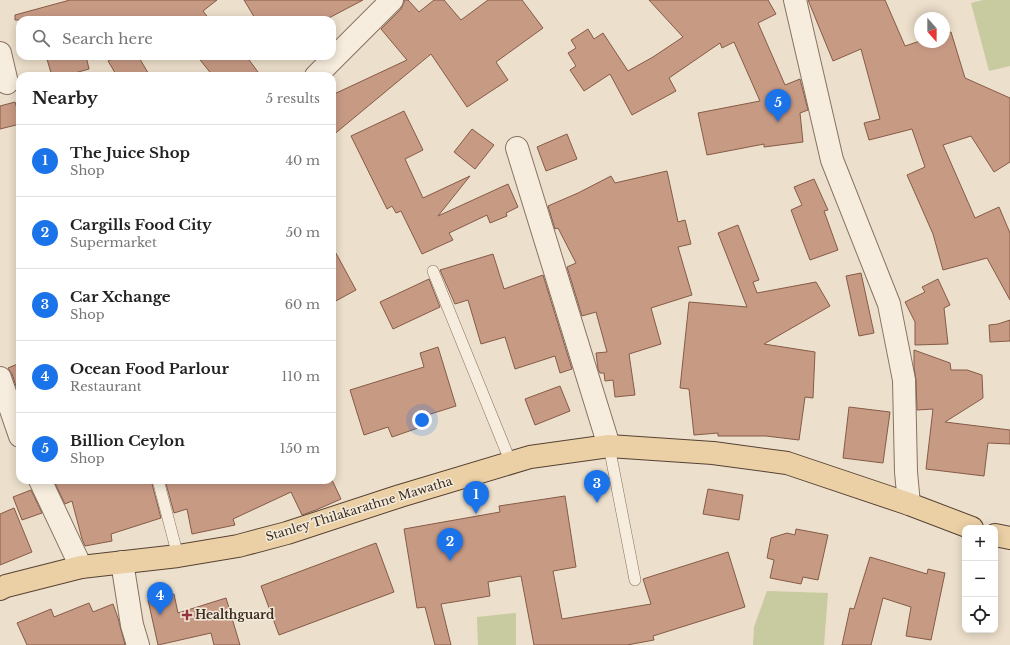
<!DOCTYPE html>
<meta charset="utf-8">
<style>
:root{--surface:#fff;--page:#f2f2f2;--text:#222;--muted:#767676;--line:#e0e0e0;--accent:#1a73e8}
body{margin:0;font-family:"Libre Baskerville",serif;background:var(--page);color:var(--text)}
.controls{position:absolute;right:12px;bottom:12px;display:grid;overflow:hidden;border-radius:8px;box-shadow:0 2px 10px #0003}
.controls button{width:36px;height:36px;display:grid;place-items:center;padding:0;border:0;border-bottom:1px solid var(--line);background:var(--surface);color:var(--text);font:20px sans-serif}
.compass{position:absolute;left:914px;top:12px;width:36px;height:36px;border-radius:50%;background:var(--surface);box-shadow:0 2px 10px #0003;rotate:159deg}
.you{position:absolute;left:422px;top:420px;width:14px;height:14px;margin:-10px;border:3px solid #fff;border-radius:50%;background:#1a73e8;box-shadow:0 0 0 6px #1a73e833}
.badge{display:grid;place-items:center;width:26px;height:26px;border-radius:50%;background:var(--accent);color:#fff;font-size:13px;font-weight:700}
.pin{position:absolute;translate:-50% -33px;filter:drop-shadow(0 1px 2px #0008)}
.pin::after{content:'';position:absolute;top:21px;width:14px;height:12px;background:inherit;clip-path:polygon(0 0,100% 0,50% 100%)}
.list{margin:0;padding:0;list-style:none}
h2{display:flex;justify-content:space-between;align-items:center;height:52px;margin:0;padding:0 16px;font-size:17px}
h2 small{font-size:13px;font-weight:400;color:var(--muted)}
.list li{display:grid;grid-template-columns:26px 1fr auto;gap:12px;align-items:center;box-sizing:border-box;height:72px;padding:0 16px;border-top:1px solid var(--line)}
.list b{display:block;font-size:15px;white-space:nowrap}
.list p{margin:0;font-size:13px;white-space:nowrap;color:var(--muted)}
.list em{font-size:13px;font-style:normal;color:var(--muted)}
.icon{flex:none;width:22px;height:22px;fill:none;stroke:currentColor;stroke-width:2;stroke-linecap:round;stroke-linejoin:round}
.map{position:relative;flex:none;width:1010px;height:645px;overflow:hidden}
.search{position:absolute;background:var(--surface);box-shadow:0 2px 10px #0003;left:16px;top:16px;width:320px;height:44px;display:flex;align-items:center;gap:10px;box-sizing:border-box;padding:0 14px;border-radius:12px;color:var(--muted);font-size:15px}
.panel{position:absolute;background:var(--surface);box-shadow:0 2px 10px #0003;left:16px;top:72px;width:320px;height:412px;border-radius:12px}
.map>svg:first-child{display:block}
.green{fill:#c8ca9f}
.building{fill:#c79a84;stroke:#855b47}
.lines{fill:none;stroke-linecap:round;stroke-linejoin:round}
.lane-casing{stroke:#887260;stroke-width:12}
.street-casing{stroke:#887260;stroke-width:24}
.primary-casing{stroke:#564133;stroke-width:24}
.lane{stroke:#f7edde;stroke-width:11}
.street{stroke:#f7edde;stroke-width:22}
.primary{stroke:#ebd0a6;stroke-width:22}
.poi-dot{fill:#93343c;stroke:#f4eada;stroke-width:1.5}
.labels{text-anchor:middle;stroke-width:3;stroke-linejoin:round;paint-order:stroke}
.street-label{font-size:12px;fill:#3a2c22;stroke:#f4eada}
.poi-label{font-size:12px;font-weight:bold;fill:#3a2c22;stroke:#f4eada;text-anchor:start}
</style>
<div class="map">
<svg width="1010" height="645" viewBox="0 0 1010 645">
<rect width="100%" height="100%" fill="#ecdfcb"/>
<g class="green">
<path d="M983,0H1010V66L989,71L971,3Z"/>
<path d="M767,591L828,593L824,645H753L754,627Z"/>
<path d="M516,613V645H478L477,617Z"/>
</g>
<g class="building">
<path d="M70,0H217L203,11L210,20H15V15Z"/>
<path d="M244,0H363L325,20H256Z"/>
<path d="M405,0H408L419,12L434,0H444L461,20L488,0H522L543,28L496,62L508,80L467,107L431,54L332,136V95L407,60L381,29L401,9Z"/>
<path d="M649,0H768L776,14L758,23L785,85L800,79L808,110L800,113L803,142L764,147V144L707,155L698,113L760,101L734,42L722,48L720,43L669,78L676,91L632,115L610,74L584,91L570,70L576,66L568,53L576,48L571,40L588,29L594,39L603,33L628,71L653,57L683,37Z"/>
<path d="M808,0H885L905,46L920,41V42H944V34L951,32L965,78L1010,98V162L994,172L971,136L943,145L975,218L999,207L1010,233V300L987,258L943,270L933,234L907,175L925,167L912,129L869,140L864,123L880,119L861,49L833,61Z"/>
<path d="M46,56H86L89,69L64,76H52Z"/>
<path d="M118,56H138L150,76H117L108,61Z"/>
<path d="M197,56H246L261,76H213Z"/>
<path d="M15,102L20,118V124L0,129V106Z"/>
<path d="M404,111L423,150L405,159L423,198L470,176L438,216L508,184L518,207L506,213L507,216L490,223L487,215L449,233L453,240L422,254L401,211L396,213L392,206L387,209L351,136Z"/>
<path d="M472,129L494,145L475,169L454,152Z"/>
<path d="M567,134L577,159L546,171L537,147Z"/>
<path d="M667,171L678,222L685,220L691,244L678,247L692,295L651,308L661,344L629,354L635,395L615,397L613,380L605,381L604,373H600L598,369L596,353L607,352L596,312L582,316L567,267L576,263L558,228L555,229L548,206L578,193L611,176L615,183Z"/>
<path d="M814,179L828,210L824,211L838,250L810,260L791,210L802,205L794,187Z"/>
<path d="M738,225L759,280L753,282L757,293L816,282L830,306L764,344L815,352L813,398L805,397L799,440L766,436H718V433L694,435L689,389L680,388L689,302L747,307L718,233Z"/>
<path d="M332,246L356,290L332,303Z"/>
<path d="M493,254L504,289L543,275L572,369L560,373L555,356L515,369L505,337L481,344L468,300L455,304L440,270Z"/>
<path d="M861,273L874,333L859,336L846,276Z"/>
<path d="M429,279L440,307L393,329L380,302Z"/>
<path d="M938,279L950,305L944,308L948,344L915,345V322L905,302L925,292L922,287Z"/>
<path d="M1010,320V341L990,342L989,325L998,324Z"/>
<path d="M438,347L456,406L418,418L421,427L392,437L388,427L364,435L350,390L424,367L420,353Z"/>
<path d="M914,350L950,363L951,370H967L982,375L983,398L945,422L1010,430V444L988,443L984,476L926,469L933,409L917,410L916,380L914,367Z"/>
<path d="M20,363V398L12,374L8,368Z"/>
<path d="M560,386L570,411L535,425L525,399Z"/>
<path d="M849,407L890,412L883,463L843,458Z"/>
<path d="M56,480H151L161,518L111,534L112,541L85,546L82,539L72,501L65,504L54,481Z"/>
<path d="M165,480H332L341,499L316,510L302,515L291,492L233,519L235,525L192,534L187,509L174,513Z"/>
<path d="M708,489L743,495L739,520L703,514Z"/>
<path d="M31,490L42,513L22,520L13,497Z"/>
<path d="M565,496L576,567L553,571L562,619L651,604L643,579L728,552L745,607L653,636L654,640L627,645H534L521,576L488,582L490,596L441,604L451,645H435L425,607L417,608L404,529L500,512L499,506Z"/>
<path d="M14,508L32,552L0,565V514Z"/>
<path d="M796,529L828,535L818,580L803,577L801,584L770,578L774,560L767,558L771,538L787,533L795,535Z"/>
<path d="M376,543L394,592L279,635L261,586Z"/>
<path d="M870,557L927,574L928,569L945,573L931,640L906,636L911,607L883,598L871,645H842L850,608L854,609Z"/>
<path d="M174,594L178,613L226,598L240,645H214L211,633L158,645L148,600Z"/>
<path d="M89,603L93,612L113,604L118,618L125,645H27L17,623L51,609L54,617Z"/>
</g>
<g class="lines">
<g class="lane-casing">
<g id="lane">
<path d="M433,271L511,463"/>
<path d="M609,446L635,580"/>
<path d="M158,480L178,556"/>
</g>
</g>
<g class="street-casing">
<g id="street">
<path d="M795,0L832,160L889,304L904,380L906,472L909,504"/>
<path d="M0,53L7,83"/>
<path d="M316,76L392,0"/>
<path d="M517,148L609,446"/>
<path d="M0,378L20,436"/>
<path d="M40,480L81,567"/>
<path d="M122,562L132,625L138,645"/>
</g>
</g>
<g class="primary-casing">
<g id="primary">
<path d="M995,535L1010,538"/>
<path d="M0,589L6,586L81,567L178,556L238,546L287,533L400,496L530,457L609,446L713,453L787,463L909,504L972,528"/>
</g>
</g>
<use href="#lane" class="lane"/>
<use href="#street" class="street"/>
<use href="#primary" class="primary"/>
</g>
<path class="poi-dot" d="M185 609h4v4h4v4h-4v4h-4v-4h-4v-4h4z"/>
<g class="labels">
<g class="street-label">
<text transform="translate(359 509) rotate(-17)" y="4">Stanley Thilakarathne Mawatha</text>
</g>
<g class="poi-label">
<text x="195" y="619">Healthguard</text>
</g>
</g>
</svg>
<div class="controls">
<button>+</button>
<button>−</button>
<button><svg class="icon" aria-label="locate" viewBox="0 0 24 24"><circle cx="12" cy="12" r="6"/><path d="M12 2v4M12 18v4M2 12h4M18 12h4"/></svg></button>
</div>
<svg class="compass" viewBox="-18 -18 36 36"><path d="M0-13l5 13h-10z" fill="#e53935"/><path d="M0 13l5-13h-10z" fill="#767676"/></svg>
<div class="you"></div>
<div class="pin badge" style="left:476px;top:514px">1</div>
<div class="pin badge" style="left:450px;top:561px">2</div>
<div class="pin badge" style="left:597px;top:503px">3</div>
<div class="pin badge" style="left:160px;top:615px">4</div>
<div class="pin badge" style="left:778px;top:122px">5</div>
<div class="search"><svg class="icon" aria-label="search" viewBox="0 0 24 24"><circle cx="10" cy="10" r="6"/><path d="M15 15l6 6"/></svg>Search here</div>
<section class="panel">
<h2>Nearby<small>5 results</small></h2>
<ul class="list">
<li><span class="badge">1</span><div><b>The Juice Shop</b><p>Shop</p></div><em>40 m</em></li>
<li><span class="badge">2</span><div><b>Cargills Food City</b><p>Supermarket</p></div><em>50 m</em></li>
<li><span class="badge">3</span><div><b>Car Xchange</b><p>Shop</p></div><em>60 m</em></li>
<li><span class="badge">4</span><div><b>Ocean Food Parlour</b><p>Restaurant</p></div><em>110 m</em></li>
<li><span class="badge">5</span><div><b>Billion Ceylon</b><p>Shop</p></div><em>150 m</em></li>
</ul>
</section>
</div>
